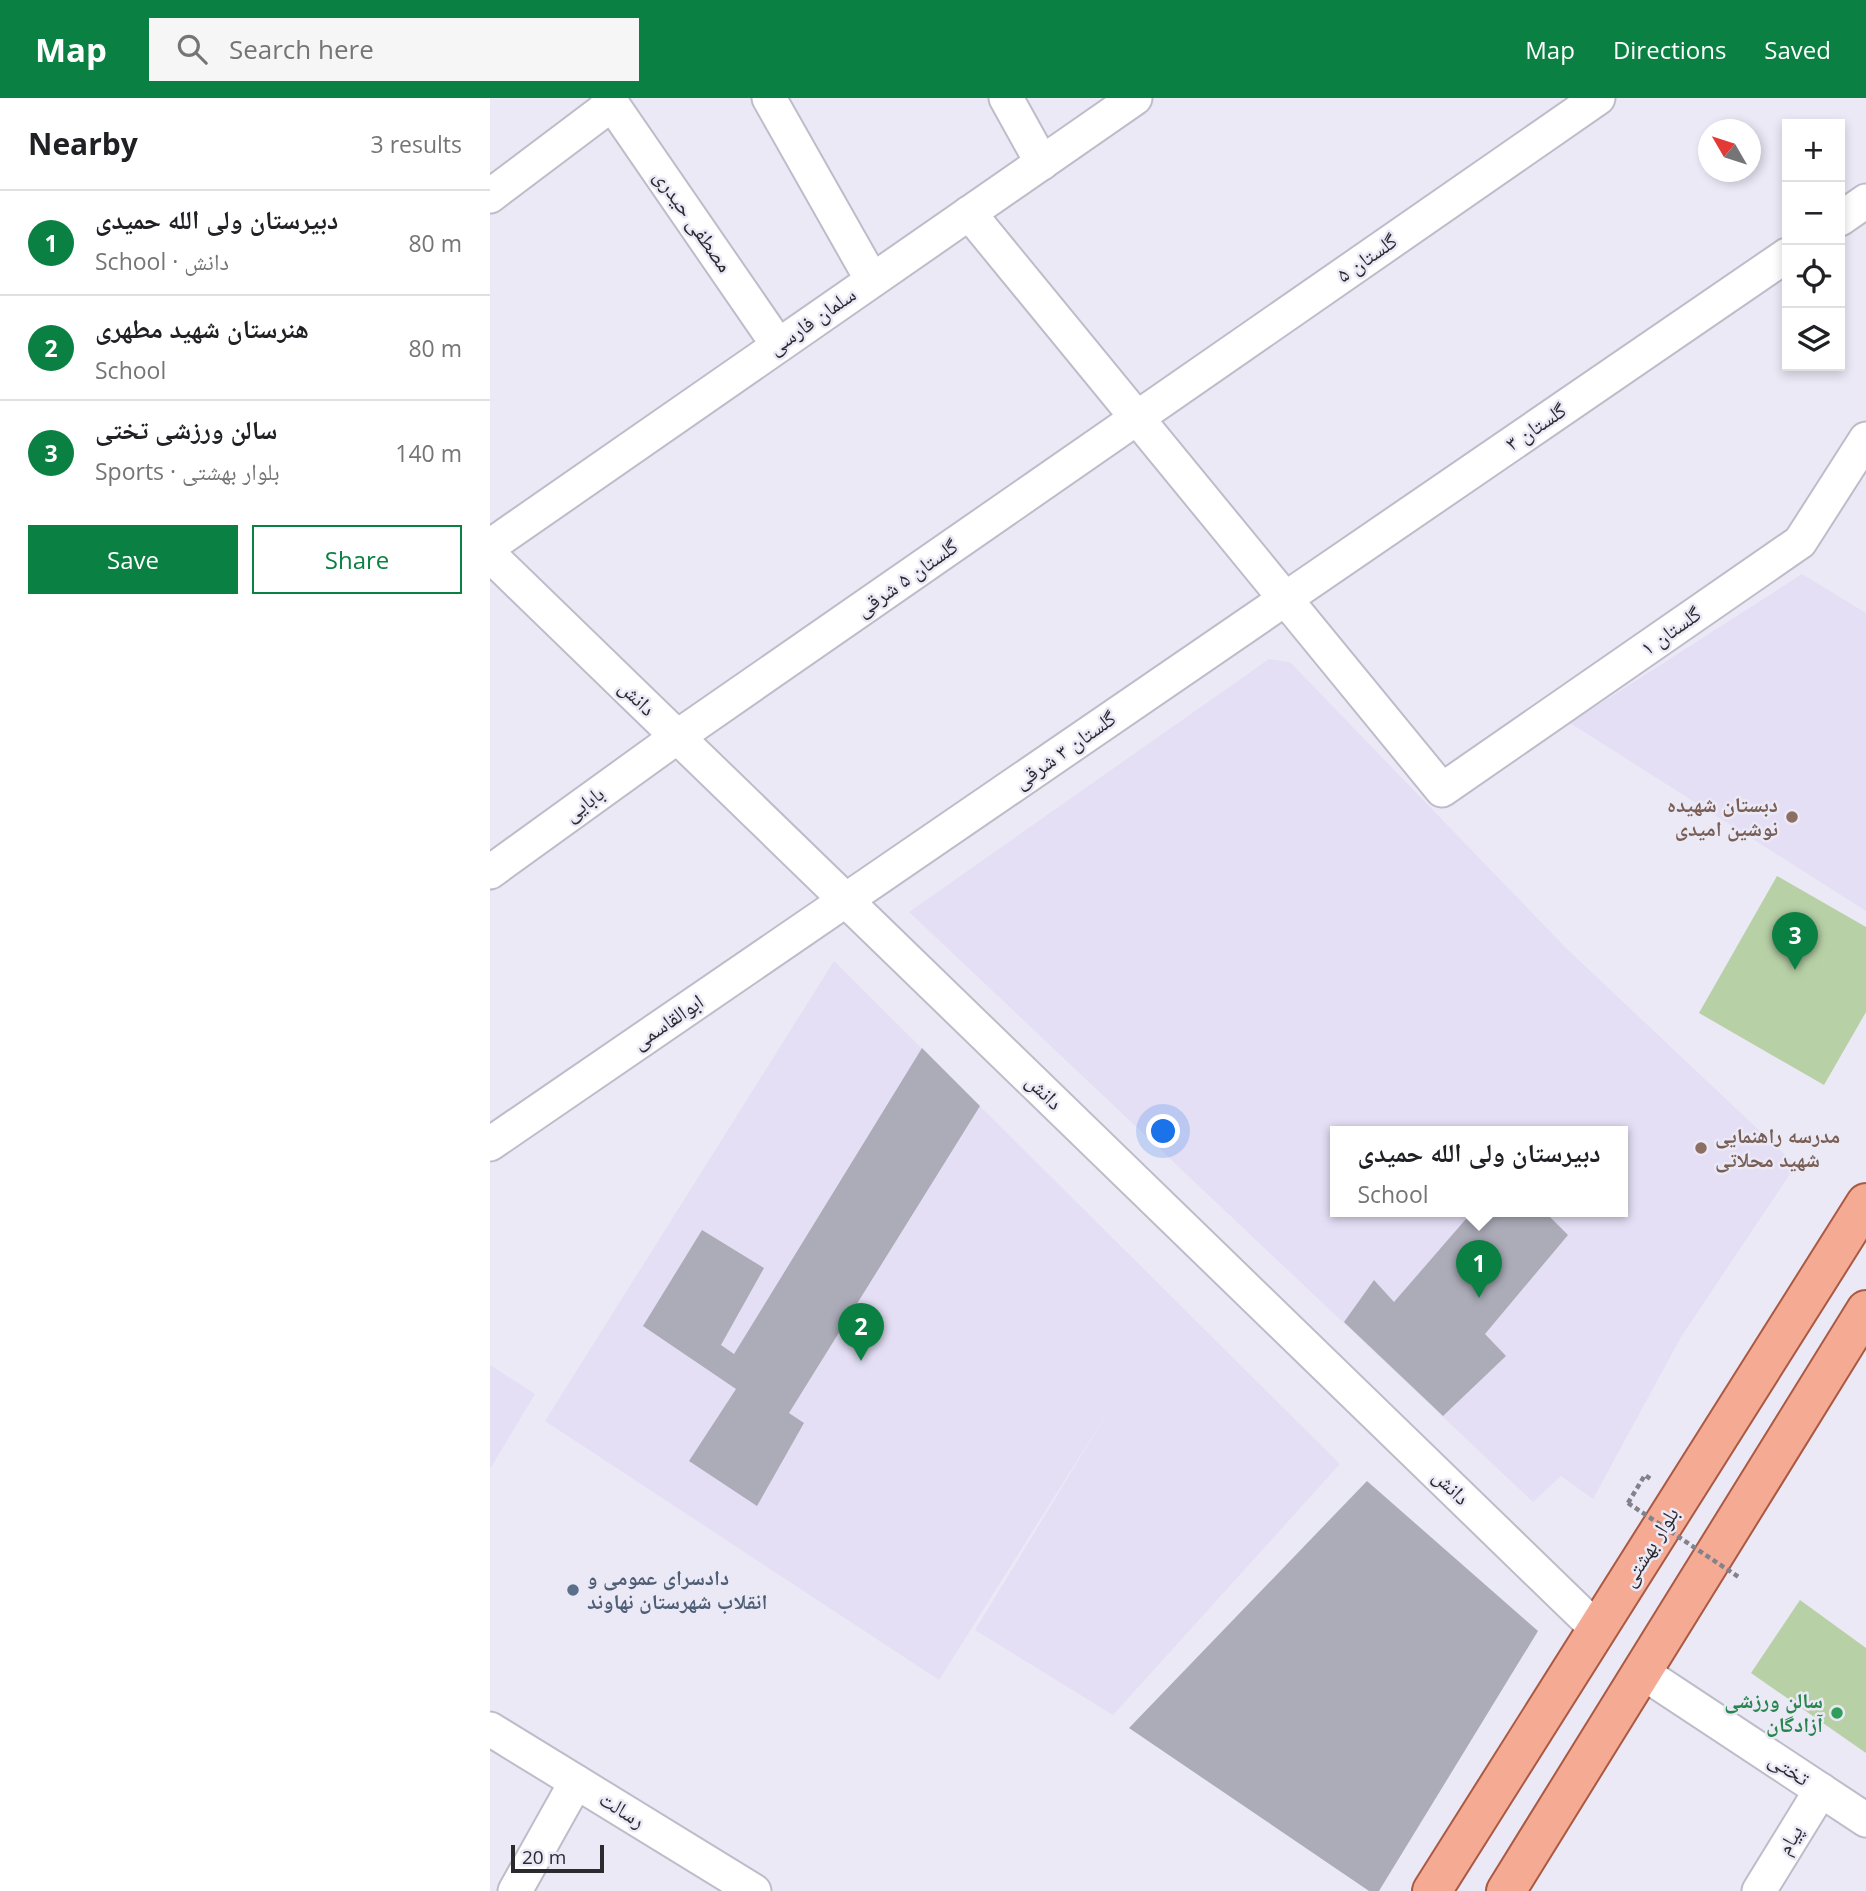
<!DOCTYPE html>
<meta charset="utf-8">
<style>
:root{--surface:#fff;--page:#f6f6f6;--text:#202124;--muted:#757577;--line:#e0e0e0;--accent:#0b8043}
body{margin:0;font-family:"Open Sans","Noto Naskh Arabic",sans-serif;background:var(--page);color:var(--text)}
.controls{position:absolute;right:21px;top:21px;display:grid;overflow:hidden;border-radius:0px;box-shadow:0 4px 10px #0003}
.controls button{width:63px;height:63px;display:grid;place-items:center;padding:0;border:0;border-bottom:2px solid var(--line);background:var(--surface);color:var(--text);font:35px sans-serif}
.compass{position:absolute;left:1208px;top:21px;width:63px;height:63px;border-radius:50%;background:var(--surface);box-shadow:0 4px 10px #0003;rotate:309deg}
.scale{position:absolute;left:21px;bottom:18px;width:93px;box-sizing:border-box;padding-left:7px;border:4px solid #2b2a2f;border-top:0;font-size:19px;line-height:24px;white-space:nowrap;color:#2b2a2f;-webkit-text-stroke:5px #ece9f7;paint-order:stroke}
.you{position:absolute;left:674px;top:1034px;width:24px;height:24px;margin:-18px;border:5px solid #fff;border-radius:50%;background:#1a73e8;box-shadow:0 0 0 10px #1a73e833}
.badge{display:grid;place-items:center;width:46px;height:46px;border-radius:50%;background:var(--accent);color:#fff;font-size:23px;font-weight:700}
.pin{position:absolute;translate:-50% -58px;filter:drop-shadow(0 2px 4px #0008)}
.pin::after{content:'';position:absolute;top:37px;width:24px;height:21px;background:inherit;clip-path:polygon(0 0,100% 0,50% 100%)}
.popup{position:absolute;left:840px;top:1028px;width:298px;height:91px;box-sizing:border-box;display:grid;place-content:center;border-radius:0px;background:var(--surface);filter:drop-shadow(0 2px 5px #0005);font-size:23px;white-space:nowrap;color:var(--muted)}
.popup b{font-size:26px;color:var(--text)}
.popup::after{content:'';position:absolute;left:50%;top:100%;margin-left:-14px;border:14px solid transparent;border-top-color:var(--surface)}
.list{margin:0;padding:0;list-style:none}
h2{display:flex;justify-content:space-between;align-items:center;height:91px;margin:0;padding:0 28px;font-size:30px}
h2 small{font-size:23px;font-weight:400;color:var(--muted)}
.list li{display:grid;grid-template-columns:46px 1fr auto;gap:21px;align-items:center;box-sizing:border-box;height:105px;padding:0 28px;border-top:2px solid var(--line)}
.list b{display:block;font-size:26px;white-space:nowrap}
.list p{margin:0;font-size:23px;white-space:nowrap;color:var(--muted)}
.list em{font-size:23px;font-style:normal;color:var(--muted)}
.actions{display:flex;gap:14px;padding:21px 28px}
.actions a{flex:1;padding:16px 0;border:2px solid var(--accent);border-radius:0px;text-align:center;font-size:24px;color:var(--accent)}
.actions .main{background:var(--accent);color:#fff}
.icon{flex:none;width:38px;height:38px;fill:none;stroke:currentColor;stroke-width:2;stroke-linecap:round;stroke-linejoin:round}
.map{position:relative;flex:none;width:1376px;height:1793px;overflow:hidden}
header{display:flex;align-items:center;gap:42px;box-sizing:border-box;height:98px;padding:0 35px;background:var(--accent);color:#fff}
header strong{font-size:33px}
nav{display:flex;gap:38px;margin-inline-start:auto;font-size:24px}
.search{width:490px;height:63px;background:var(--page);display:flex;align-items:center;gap:18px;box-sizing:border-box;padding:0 24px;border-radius:0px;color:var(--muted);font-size:26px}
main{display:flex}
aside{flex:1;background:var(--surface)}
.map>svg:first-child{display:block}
.built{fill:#e4dff5;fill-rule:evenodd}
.green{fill:#b7d0a6}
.building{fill:#acacb9}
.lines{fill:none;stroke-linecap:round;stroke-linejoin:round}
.minor-casing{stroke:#bfbcca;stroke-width:37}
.major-casing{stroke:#aa5942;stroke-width:42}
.path{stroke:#83818a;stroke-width:4.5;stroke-dasharray:5 3.5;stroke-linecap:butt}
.minor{stroke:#fff;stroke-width:33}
.major{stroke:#f5aa94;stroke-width:38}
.path-bridge{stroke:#83818a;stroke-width:4.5;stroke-dasharray:5 3.5;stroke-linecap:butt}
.education-dot{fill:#8d6e63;stroke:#ece9f7;stroke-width:2.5}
.service-dot{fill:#5c6f8a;stroke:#ece9f7;stroke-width:2.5}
.leisure-dot{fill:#2e9e5b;stroke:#ece9f7;stroke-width:2.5}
.labels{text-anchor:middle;stroke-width:5;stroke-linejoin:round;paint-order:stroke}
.street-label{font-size:21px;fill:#2b2a2f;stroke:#ece9f7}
.education-label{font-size:21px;font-weight:bold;fill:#785e54;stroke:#ece9f7;text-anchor:end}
.service-label{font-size:21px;font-weight:bold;fill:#4e5e75;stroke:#ece9f7;text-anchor:start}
.leisure-label{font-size:21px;font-weight:bold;fill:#27864d;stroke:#ece9f7;text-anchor:end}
</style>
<header>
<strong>Map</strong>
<div class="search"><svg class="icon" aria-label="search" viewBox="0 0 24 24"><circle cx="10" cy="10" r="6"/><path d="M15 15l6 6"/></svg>Search here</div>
<nav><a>Map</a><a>Directions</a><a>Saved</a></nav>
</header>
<main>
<aside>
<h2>Nearby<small>3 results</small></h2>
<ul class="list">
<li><span class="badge">1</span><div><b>دبیرستان ولی الله حمیدی</b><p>School · دانش</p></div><em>80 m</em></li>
<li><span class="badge">2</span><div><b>هنرستان شهید مطهری</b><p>School</p></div><em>80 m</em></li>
<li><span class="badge">3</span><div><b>سالن ورزشی تختی</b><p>Sports · بلوار بهشتی</p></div><em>140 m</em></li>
</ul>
<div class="actions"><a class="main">Save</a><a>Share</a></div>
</aside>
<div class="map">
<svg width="1376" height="1793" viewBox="0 0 1376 1793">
<rect width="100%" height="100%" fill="#ece9f7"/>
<g class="built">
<path d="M1312,476L1376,515V813L1080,625Z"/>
<path d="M779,561L800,564L1077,851L1306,1067L1191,1239L1103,1401L1071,1378L1043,1404L419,814ZM846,1034H1132V1114H846Z"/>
<path d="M344,863L850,1366L623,1617L485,1532L624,1304L449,1582L55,1323Z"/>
<path d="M0,1267L45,1296L0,1371Z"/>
</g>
<g class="green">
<path d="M1287,778L1376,829V914L1334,987L1209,915Z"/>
<path d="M1310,1502L1376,1550V1655L1261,1575Z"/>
</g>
<g class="building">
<path d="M432,950L490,1008L299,1315L314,1325L267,1408L199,1363L246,1291L153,1228L212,1132L274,1170L231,1247L244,1256Z"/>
<path d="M982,1114H1055L1078,1137L995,1236L1016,1258L953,1318L854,1224L884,1182L904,1204Z"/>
<path d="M877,1383L1048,1533L889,1793H879L639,1630Z"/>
</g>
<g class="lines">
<g class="minor-casing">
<g id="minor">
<path d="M118,0L288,247"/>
<path d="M279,0L382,182"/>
<path d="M516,0L552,65"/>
<path d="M0,98L122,6"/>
<path d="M479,115L952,692L1310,444L1376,341"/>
<path d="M1350,121L1376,103"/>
<path d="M0,448L645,0"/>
<path d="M0,457L1108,1532"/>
<path d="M0,774L187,639L1108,0"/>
<path d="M0,1046L1297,157"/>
<path d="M1152,1574L1376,1722"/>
<path d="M0,1631L264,1793"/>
<path d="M25,1793L86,1684"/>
<path d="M1269,1793L1331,1692"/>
</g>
</g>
<g class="major-casing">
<g id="major">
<path d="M942,1793L1376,1105"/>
<path d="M1016,1793L1376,1212"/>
</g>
</g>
<path class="path" d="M1138,1405L1155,1377L1162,1382"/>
<use href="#minor" class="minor"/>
<use href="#major" class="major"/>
<path class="path-bridge" d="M1138,1405L1250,1480"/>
</g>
<g class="education-dot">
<circle cx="1302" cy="719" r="7"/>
<circle cx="1211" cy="1050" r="7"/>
</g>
<circle class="service-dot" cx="83" cy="1492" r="7"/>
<circle class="leisure-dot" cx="1347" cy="1615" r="7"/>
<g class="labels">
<g class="street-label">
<text transform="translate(203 123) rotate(55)" y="7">مصطفی حیدری</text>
<text transform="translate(877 160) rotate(-35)" y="7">گلستان ۵</text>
<text transform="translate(322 223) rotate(-35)" y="7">سلمان فارسی</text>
<text transform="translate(1046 329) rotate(-34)" y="7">گلستان ۳</text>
<text transform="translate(417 480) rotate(-35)" y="7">گلستان ۵ شرقی</text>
<text transform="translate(1181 533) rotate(-35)" y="7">گلستان ۱</text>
<text transform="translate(147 600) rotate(44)" y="7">دانش</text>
<text transform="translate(575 652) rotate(-35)" y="7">گلستان ۳ شرقی</text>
<text transform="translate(94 706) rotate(-36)" y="7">بابایی</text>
<text transform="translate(178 924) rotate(-34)" y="7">ابوالقاسمی</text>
<text transform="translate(554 994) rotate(44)" y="7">دانش</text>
<text transform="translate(961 1389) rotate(44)" y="7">دانش</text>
<text transform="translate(1160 1449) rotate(-58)" y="7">بلوار بهشتی</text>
<text transform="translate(1299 1671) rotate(33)" y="7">تختی</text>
<text transform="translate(132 1712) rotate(32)" y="7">رسالت</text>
<text transform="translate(1300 1742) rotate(-59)" y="7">پیام</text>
</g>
<g class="education-label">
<text x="1288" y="714">دبستان شهیده<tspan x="1288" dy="24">نوشین امیدی</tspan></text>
<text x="1225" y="1045" text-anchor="start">مدرسه راهنمایی<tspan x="1225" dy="24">شهید محلاتی</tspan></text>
</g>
<g class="service-label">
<text x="97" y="1487">دادسرای عمومی و<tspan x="97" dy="24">انقلاب شهرستان نهاوند</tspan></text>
</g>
<g class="leisure-label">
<text x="1333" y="1610">سالن ورزشی<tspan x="1333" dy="24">آزادگان</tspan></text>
</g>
</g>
</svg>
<div class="controls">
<button>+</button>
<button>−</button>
<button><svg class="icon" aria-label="locate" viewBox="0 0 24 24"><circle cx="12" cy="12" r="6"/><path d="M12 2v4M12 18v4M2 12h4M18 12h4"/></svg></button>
<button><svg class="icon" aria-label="layers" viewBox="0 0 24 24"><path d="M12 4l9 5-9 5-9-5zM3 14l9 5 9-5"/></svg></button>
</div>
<svg class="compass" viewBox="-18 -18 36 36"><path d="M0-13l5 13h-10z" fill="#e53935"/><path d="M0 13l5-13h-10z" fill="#757577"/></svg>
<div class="scale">20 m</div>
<div class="you"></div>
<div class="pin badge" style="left:989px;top:1200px">1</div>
<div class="popup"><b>دبیرستان ولی الله حمیدی</b>School</div>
<div class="pin badge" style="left:371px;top:1263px">2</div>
<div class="pin badge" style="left:1305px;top:872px">3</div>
</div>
</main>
